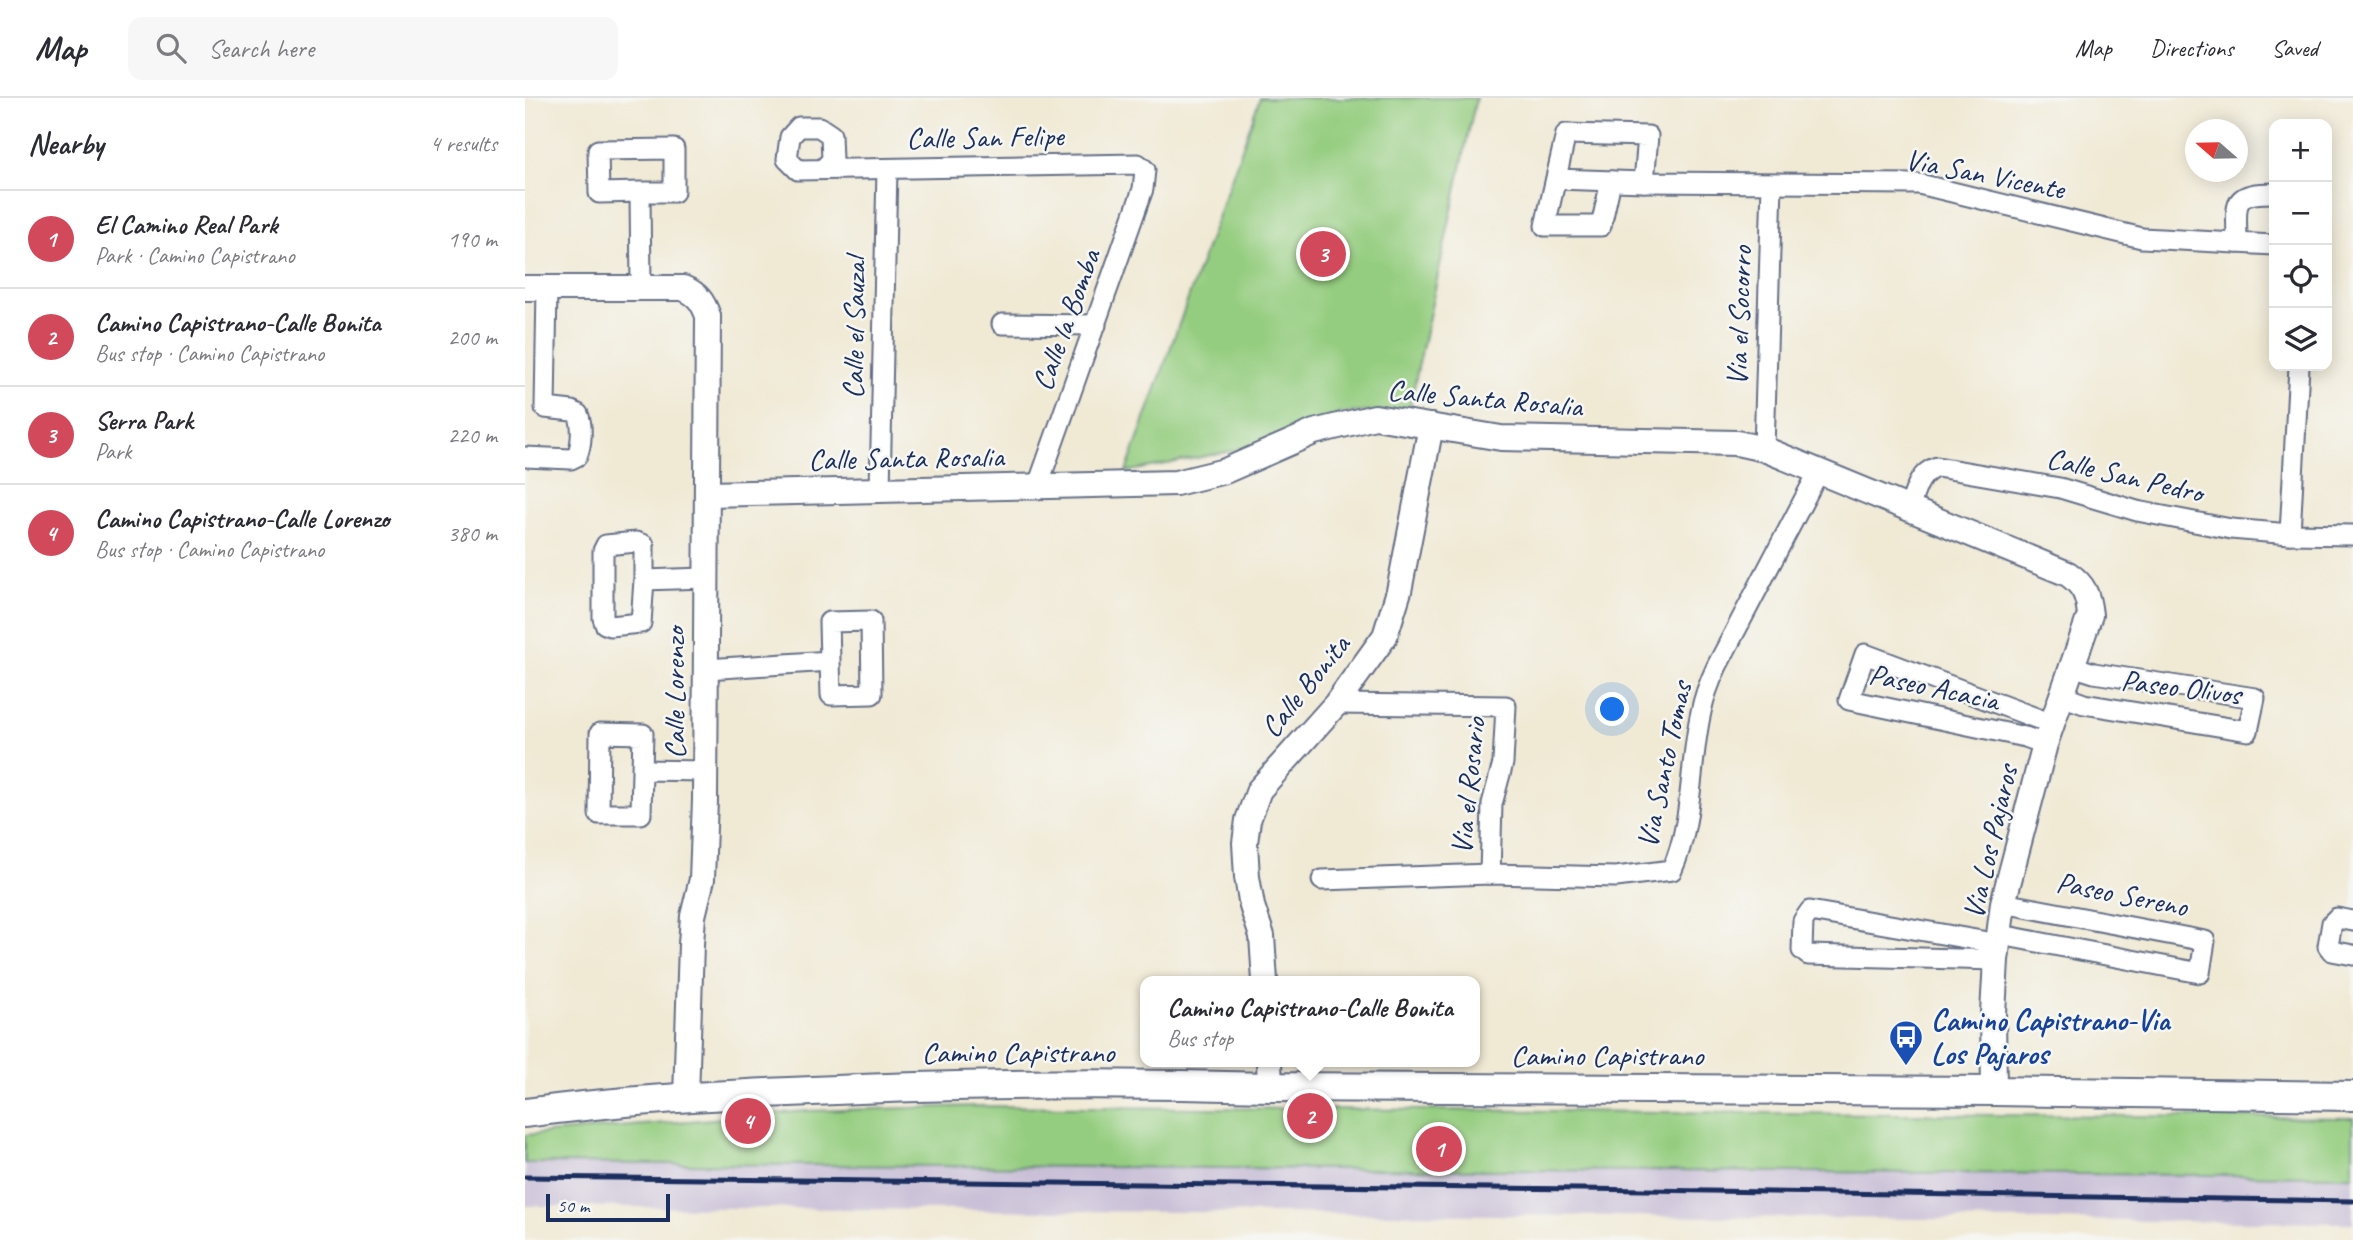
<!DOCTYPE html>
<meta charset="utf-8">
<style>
:root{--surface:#fff;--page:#f7f7f7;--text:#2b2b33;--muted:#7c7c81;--line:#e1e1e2;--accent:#d1495b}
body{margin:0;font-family:Caveat,sans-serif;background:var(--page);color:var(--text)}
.controls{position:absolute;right:21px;top:21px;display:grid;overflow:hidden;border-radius:14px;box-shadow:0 4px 18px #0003}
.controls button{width:63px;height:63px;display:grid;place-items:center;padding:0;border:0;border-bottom:2px solid var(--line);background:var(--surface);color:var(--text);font:35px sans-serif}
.compass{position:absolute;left:1660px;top:21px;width:63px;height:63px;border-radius:50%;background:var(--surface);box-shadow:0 4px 18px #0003;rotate:290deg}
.scale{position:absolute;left:21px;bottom:18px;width:124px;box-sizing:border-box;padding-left:7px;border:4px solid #1b2f5e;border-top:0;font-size:19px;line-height:24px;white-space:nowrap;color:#1b2f5e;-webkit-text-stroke:5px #f6f6f2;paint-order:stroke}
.you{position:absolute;left:1088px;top:612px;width:24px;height:24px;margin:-18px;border:5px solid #fff;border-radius:50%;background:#1a73e8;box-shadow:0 0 0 10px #1a73e833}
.badge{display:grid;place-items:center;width:46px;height:46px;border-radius:50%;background:var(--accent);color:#fff;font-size:23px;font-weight:700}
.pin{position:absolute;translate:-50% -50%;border:4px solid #fff;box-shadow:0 2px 7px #0006}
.popup{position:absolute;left:615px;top:878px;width:340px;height:91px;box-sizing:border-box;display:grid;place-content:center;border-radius:14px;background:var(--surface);filter:drop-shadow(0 2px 5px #0005);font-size:23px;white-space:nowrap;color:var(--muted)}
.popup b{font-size:26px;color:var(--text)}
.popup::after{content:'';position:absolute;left:50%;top:100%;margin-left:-14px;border:14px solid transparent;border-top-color:var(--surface)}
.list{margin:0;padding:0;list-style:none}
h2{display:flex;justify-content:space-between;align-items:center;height:91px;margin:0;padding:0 28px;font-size:30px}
h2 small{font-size:23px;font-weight:400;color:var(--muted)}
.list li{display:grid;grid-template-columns:46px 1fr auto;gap:21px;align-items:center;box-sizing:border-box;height:98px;padding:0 28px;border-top:2px solid var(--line)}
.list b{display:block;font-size:26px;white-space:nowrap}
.list p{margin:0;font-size:23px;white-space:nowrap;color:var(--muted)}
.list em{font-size:23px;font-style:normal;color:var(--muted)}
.icon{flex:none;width:38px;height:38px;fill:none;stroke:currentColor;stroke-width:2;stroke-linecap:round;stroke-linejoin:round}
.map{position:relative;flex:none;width:1828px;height:1142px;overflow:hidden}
header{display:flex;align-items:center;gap:42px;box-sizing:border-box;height:98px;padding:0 35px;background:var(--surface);border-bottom:2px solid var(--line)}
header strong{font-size:33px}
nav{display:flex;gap:38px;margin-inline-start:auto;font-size:24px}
.search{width:490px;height:63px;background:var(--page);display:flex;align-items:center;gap:18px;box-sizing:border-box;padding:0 24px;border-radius:14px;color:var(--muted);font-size:26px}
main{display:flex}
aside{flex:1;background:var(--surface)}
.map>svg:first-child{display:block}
.industrial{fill:#c9bfd7}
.green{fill:#95cd80;stroke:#587e6f;stroke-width:2}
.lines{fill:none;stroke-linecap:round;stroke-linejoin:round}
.minor-casing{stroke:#667087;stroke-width:23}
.tertiary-casing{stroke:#667087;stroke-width:28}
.secondary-casing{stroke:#667087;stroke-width:32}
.minor{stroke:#fff;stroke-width:19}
.tertiary{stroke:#fff;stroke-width:24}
.secondary{stroke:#fff;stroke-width:28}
.rail{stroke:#1b2f5e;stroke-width:5}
.labels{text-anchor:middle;stroke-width:5;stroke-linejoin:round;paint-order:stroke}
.street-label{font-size:30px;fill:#1b2f5e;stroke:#f6f6f2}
.transit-label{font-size:30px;font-weight:bold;fill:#164399;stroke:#f6f6f2;text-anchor:start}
</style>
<header>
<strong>Map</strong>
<div class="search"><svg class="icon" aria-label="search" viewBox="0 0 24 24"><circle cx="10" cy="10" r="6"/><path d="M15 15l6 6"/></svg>Search here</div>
<nav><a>Map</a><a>Directions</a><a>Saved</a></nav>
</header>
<main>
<aside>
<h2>Nearby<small>4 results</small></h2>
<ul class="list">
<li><span class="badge">1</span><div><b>El Camino Real Park</b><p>Park · Camino Capistrano</p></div><em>190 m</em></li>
<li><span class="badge">2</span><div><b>Camino Capistrano-Calle Bonita</b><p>Bus stop · Camino Capistrano</p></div><em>200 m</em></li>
<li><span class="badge">3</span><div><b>Serra Park</b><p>Park</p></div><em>220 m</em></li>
<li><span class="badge">4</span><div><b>Camino Capistrano-Calle Lorenzo</b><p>Bus stop · Camino Capistrano</p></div><em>380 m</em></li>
</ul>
</aside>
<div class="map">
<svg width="1828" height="1142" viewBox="0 0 1828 1142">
<rect width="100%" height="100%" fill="#f6f6f2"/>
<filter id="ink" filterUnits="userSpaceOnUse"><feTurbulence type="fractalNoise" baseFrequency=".0143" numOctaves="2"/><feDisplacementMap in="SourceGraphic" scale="14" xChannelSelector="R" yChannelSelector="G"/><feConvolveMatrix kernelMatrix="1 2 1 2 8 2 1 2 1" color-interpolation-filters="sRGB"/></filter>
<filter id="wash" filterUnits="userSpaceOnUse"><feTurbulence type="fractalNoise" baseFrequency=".00686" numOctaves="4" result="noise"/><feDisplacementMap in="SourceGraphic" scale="28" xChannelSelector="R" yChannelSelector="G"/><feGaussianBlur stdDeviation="1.57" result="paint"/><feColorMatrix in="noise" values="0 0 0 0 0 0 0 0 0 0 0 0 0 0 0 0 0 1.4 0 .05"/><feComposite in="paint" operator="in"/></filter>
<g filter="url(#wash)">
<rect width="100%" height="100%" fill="#f0e9d4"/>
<path class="industrial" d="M0,1065L1828,1078V1125L0,1108Z"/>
<g class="green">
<path d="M735,0H951L884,312L817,315L717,351L601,374Z"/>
<path d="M453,1008L1828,1020V1078L0,1065V1037L281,1013Z"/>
</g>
</g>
<g filter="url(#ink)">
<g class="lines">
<g class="minor-casing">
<g id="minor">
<path d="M298,71L307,62L306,37L294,29H274L265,39L262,61L273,72L613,66L620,72L618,91L512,390"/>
<path d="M1031,81L1119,84L1394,86L1617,140L1749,147"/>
<path d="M1086,83L1076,128H1020L1041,36L1123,38L1119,84"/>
<path d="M115,94H149V51L73,52L74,95L115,94L116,189"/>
<path d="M1712,145C1712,106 1704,95 1749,95"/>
<path d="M477,226L571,227"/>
<path d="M1239,351L1247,86"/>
<path d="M0,359L46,361L52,358C57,346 58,327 53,316L47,313L20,310L22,189"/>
<path d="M355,391L362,71"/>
<path d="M1384,411C1390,394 1393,375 1412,369L1535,390L1612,413L1706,431L1765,436L1828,437"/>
<path d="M1765,436L1774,268"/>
<path d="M119,482L116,525L85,528L80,526L78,520V453L81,447L111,444L119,447V482L180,480"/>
<path d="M181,571L305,563L306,597L347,596L346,523L304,524L305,563"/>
<path d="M1537,598L1559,606L1723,633L1730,600L1569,575L1547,568"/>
<path d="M811,606L981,608L978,665L967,706L965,776"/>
<path d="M1520,646L1500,639L1324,602L1340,556L1527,626"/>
<path d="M117,672L116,716H74L75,635L118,636L117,672L180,673"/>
<path d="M797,782L965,776L1091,779L1147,772C1169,723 1164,666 1176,614C1179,598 1185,583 1192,568L1293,375"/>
<path d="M1828,823L1812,820L1807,825L1803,848L1807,853L1828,857"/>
<path d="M1476,837L1675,875L1680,843L1478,805"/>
<path d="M1471,862L1283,857L1277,852L1278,823L1285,813L1474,846"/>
</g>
</g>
<g class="tertiary-casing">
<g id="tertiary">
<path d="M0,190H158C173,196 178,204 183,218L180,702L177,781L168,818L166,846L161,999"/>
<path d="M183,396L651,385L700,373L789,334L850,319L976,340L1212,345L1239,351L1543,476C1559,487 1563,497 1565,517L1520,646L1478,805L1471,862L1468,915L1469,993"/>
<path d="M740,883L737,838L727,808L722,779L720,745L723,722L734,692L811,606L860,538L874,493L906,328"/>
<path d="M744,964L745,989"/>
</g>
</g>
<g class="secondary-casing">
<path id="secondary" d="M0,1015C88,1003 176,998 264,994C424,986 585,984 745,989L1469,993L1828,998"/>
</g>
<use href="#minor" class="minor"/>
<use href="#tertiary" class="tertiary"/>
<use href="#secondary" class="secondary"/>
<path class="rail" d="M0,1079L1056,1091L1828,1103"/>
</g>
</g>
<defs>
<g id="bus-pin" transform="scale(1.75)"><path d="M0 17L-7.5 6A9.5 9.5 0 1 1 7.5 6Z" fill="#1a4fb4" stroke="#f6f6f2"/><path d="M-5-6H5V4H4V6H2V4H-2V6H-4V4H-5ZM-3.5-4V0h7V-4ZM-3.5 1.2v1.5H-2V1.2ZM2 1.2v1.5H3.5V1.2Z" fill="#fff"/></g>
</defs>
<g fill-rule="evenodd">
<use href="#bus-pin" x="1381" y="939"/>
</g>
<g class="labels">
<g class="street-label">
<text transform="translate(460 39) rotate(-1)" y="10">Calle San Felipe</text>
<text transform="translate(1460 76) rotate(11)" y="10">Via San Vicente</text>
<text transform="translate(1214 218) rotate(-88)" y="10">Via el Socorro</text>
<text transform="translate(541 222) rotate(-70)" y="10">Calle la Bomba</text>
<text transform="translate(329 230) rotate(-89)" y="10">Calle el Sauzal</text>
<text transform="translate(960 300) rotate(5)" y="10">Calle Santa Rosalia</text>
<text transform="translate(381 360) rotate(-1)" y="10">Calle Santa Rosalia</text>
<text transform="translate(1600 377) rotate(13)" y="10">Calle San Pedro</text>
<text transform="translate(780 588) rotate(-51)" y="10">Calle Bonita</text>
<text transform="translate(1409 589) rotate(12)" y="10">Paseo Acacia</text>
<text transform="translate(1656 589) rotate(7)" y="10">Paseo Olivos</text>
<text transform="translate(149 595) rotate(-90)" y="10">Calle Lorenzo</text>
<text transform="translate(1139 667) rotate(-78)" y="10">Via Santo Tomas</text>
<text transform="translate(943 688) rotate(-84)" y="10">Via el Rosario</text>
<text transform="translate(1465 744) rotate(-77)" y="10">Via Los Pajaros</text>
<text transform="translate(1597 796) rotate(11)" y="10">Paseo Sereno</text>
<text x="493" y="964">Camino Capistrano</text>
<text x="1082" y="967">Camino Capistrano</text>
</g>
<g class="transit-label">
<text x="1406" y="932">Camino Capistrano-Via<tspan x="1406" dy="34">Los Pajaros</tspan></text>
</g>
</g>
</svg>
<div class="controls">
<button>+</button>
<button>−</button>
<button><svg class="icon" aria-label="locate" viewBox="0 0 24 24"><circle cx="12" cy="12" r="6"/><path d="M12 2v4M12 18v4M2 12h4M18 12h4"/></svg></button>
<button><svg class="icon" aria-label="layers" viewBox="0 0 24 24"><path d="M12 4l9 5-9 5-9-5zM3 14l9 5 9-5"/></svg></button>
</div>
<svg class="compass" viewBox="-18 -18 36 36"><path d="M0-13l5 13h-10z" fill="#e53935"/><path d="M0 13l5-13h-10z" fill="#7c7c81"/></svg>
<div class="scale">50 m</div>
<div class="you"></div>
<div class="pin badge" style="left:914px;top:1051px">1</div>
<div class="pin badge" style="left:785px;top:1018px">2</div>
<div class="popup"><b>Camino Capistrano-Calle Bonita</b>Bus stop</div>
<div class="pin badge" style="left:798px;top:156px">3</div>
<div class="pin badge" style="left:223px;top:1023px">4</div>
</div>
</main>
